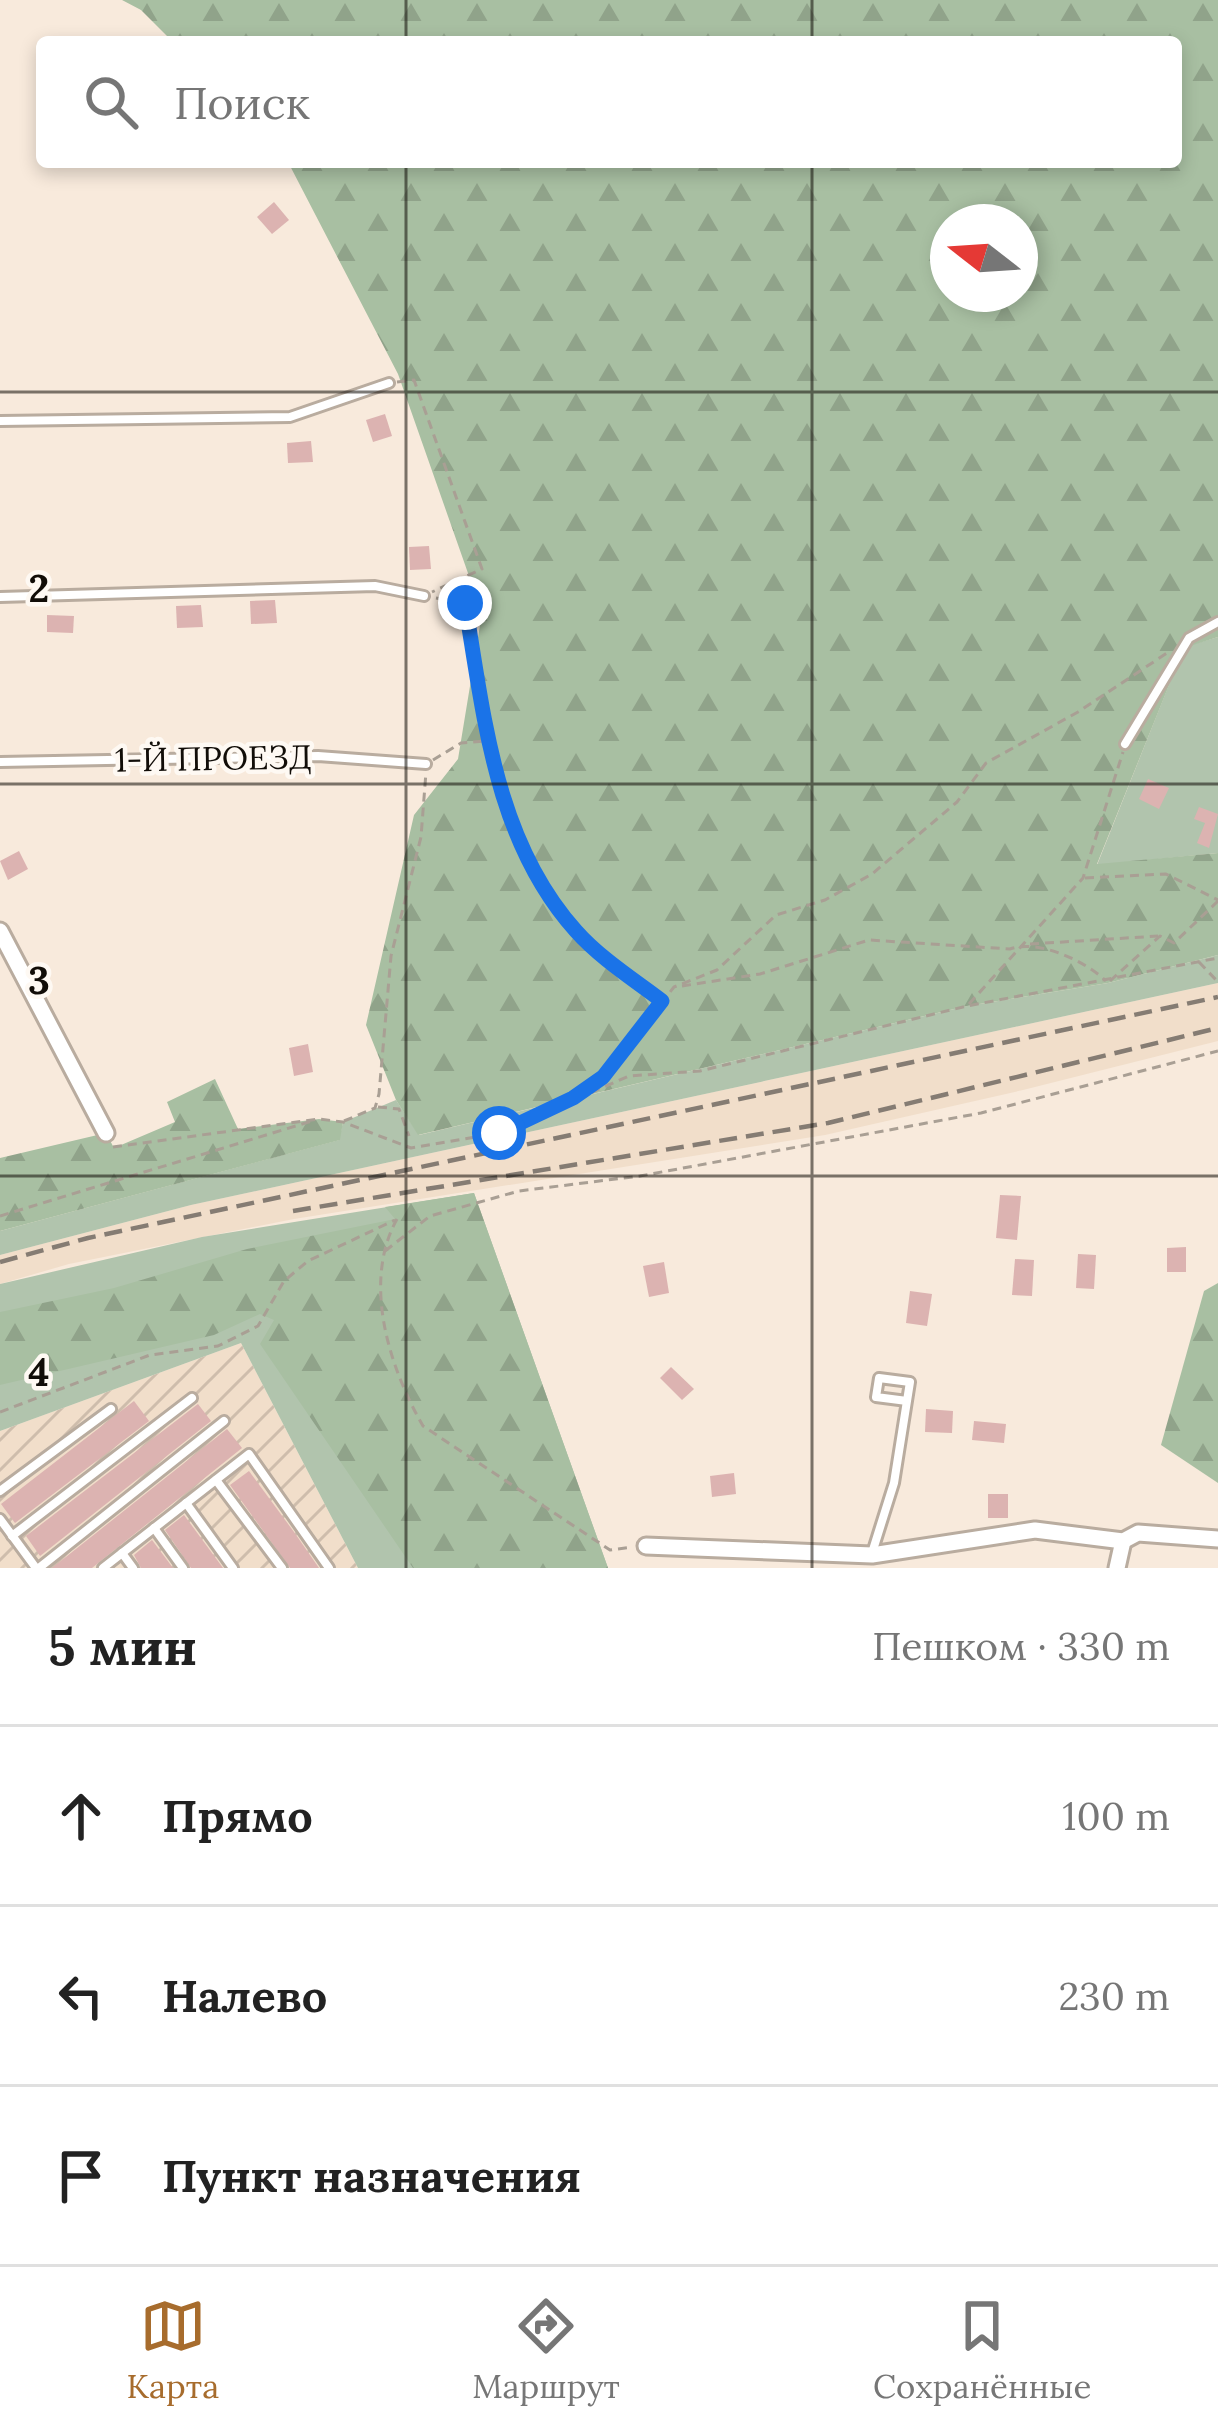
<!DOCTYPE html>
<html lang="ru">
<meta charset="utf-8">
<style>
:root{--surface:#fff;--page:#f6f6f6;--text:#222;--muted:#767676;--line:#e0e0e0;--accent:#a76c2d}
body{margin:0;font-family:Lora,serif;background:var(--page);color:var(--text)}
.compass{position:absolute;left:930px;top:204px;width:108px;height:108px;border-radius:50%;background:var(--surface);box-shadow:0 6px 18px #0003;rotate:287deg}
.stop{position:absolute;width:36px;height:36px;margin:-27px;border:9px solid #1a73e8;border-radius:50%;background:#fff}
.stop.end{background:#1a73e8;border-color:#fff;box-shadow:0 3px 12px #0008}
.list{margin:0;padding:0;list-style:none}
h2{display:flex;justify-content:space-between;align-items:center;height:156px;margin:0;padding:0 48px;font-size:51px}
h2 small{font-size:39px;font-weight:400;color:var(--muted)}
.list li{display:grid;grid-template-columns:78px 1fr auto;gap:36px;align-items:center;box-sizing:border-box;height:180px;padding:0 48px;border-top:3px solid var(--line)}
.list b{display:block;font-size:45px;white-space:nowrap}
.list em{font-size:39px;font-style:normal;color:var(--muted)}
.icon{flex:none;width:66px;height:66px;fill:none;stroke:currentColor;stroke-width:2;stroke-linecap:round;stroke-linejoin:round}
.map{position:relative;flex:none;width:1218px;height:1568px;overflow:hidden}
.search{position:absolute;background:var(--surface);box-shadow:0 6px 18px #0003;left:36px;right:36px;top:36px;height:132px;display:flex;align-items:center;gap:30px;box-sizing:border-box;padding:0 42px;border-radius:12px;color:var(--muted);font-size:45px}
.sheet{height:696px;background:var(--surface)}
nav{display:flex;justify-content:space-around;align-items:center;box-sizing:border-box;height:168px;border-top:3px solid var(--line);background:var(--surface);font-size:33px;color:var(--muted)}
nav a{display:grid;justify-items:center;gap:6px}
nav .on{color:var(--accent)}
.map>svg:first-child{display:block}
.industrial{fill:url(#industrial-furrows)}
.built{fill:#f1deca}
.green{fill:#b1c4ad}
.forest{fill:url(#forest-firs);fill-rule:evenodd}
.building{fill:#dcb3b1}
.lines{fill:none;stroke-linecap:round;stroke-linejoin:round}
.lane-casing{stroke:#b9ac9f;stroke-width:14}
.street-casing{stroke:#b9ac9f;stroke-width:21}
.path{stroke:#a99f94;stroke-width:3;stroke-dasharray:9 6;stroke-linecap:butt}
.lane{stroke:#fff;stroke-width:8}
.street{stroke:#fff;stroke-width:15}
.rail{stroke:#857c73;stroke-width:4.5;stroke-dasharray:18 9;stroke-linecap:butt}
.route{stroke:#1a73e8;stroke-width:15}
.grid{fill:none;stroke:#110d08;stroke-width:3;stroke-opacity:0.55}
.labels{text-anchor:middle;stroke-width:9;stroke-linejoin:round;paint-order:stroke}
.street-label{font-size:33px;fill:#110d08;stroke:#fef9f3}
.grid-label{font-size:39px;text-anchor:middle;font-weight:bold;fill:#110d08;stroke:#fef9f3;stroke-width:9;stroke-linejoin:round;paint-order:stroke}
</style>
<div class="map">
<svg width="1218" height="1568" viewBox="0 0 1218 1568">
<defs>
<pattern id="industrial-furrows" width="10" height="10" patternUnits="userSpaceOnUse" patternTransform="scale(3)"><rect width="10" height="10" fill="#f1deca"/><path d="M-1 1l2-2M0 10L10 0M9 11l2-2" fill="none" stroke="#cebdac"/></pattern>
<pattern id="forest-firs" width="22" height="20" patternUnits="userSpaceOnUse" patternTransform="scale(3)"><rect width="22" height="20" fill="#a8bfa2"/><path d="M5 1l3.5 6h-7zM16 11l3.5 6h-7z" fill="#90a38a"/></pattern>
</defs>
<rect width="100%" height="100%" fill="#f8eadc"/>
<path class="industrial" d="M241,1343L358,1568H0V1431Z"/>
<path class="built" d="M1218,983V1041L1023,1090L825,1135L294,1219L69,1264L0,1284V1255L191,1205Z"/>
<g class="green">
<path d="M1218,637V853L1097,865L1184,647Z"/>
<path d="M1218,955V983L191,1205L0,1255V1231L339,1140L343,1122L396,1100L419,1135L967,1006L1108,983Z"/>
<path d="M474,1193L608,1568H358L241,1343L0,1431V1284L202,1237Z"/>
</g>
<g class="forest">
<path d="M122,0H1218V637L1184,648L1097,864L1218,853V955L1108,983L967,1006L418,1135L396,1100L366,1025L414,815L458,759L482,613L398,374L288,162H1176V42H173L141,10ZM948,222H1020V294H948Z"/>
<path d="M215,1079L238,1129L319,1119L343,1122L340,1140L0,1231V1158L106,1133L114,1148L175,1122L167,1102Z"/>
<path d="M474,1193L608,1568H413L260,1344L274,1320L260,1314L214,1335L0,1385V1312L114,1288L247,1249L395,1219L385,1207Z"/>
<path d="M1218,1283V1483L1161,1445L1204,1291Z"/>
</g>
<g class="building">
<path d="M274,202L289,220L272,234L257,217Z"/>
<path d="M385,414L392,436L373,442L366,420Z"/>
<path d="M311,441L313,462L288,463L287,443Z"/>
<path d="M429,546L431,569L410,570L409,547Z"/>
<path d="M275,600L277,623L251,624L250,601Z"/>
<path d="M201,605L203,627L177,628L176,606Z"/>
<path d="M47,615L74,616L73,633L47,632Z"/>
<path d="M1148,779L1169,788L1159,809L1139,799Z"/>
<path d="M1199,807L1218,814L1209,848L1197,843L1205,823L1194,819Z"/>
<path d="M19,851L28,869L8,880L0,861Z"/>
<path d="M308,1044L313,1072L294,1076L289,1048Z"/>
<path d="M1000,1195L1021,1196L1017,1240L996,1238Z"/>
<path d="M1186,1247V1272H1167V1248Z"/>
<path d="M1078,1254L1096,1255L1094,1289L1076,1288Z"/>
<path d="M1015,1259L1034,1260L1032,1296L1012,1295Z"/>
<path d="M664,1262L669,1293L649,1297L643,1266Z"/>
<path d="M910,1291L932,1294L927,1326L906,1323Z"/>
<path d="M671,1367L694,1389L682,1400L660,1378Z"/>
<path d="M134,1401L149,1421L15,1523L1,1504Z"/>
<path d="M198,1404L211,1421L40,1556L26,1536Z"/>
<path d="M926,1409L953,1411L952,1433L925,1432Z"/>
<path d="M974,1421L1006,1424L1004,1443L972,1440Z"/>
<path d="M227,1429L242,1448L92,1568H52Z"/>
<path d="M249,1471L294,1532L319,1568H290L230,1485Z"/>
<path d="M734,1473L736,1494L712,1497L710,1476Z"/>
<rect x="988" y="1494" width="20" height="24"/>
<path d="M184,1515L223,1568H191L165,1530Z"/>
<path d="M152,1540L173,1568H141L134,1555Z"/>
</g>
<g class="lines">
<g class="lane-casing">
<g id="lane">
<path d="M0,421L290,417L389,383"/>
<path d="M0,597L375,586L424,596"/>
<path d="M1125,744L1189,638L1218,622"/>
<path d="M0,762L318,756L426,764"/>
<path d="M216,1480L282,1568"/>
<path d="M0,1491L111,1409"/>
<path d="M186,1503L233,1568"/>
<path d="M0,1519L36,1568"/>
<path d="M154,1528L183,1568"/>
<path d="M12,1536L192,1398"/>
<path d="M122,1553L133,1568"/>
<path d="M872,1553L894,1483L910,1382L879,1378L876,1397L907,1401"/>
<path d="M39,1568L224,1421"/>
<path d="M103,1568L249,1454L329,1568"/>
</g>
</g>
<g class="street-casing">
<g id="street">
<path d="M0,931L106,1133"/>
<path d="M646,1546L872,1555L1035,1530L1123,1541L1138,1533L1218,1539"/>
<path d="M1117,1568L1123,1541"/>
</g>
</g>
<g class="path">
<path d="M397,382L414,380L482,569L432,592"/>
<path d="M436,598L465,603C484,716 495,841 576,931C600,958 633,979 662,1001"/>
<path d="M433,760L461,743L484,741"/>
<path d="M1085,878L1166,874L1218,900"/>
<path d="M1030,944L1158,936"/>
<path d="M1199,962L1218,982"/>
<path d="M1110,981L1160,936L1174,943L1218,901"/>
<path d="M682,986L760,974L869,940L1010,949C1039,939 1085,961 1106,981"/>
<path d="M969,1004L1083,878L1123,752"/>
<path d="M581,1092L603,1077L674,987L717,970L776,915L825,900L872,874L957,802L986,763L1078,712L1167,653"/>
<path d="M378,1107L399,1109L409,1136"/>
<path d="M344,1121L375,1108L379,1094L391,956L421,837L426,772"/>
<path d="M113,1147L319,1119L343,1122L411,1148L499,1133L629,1076L700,1071L967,1006L1218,958"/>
<path d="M0,1216L312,1121"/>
<path d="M397,1219C362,1282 389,1367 423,1426L610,1550L632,1547"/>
<path d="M385,1251L430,1216L519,1191L640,1176L981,1113L1218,1051"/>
<path d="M0,1412L150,1355L218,1346L258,1326L284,1281L308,1261L395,1220"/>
</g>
<use href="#lane" class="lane"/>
<use href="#street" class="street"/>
<g class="rail">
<path d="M293,1211L828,1123L1218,1028"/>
<path d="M0,1262L88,1238L1218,997"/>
</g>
</g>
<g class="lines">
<path class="route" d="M465,603C484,716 495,841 576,931C600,958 633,979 662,1001L603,1077L573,1098L499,1133"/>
</g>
<path class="grid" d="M406,0V42M812,0V42M406,162V1568M812,162V1568M0,392H1218M0,784H1218M0,1176H1218"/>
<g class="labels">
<g class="street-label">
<text transform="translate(213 758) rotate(-1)" y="12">1-Й ПРОЕЗД</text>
</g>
</g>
<g class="grid-label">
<text x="39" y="602">2</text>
<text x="39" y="994">3</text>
<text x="39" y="1386">4</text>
</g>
</svg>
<svg class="compass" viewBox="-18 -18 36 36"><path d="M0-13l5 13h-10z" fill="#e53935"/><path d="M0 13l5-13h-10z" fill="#767676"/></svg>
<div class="stop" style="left:499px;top:1133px"></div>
<div class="stop end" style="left:465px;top:603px"></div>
<div class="search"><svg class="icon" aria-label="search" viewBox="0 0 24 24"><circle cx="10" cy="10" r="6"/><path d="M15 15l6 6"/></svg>Поиск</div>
</div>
<section class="sheet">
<h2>5 мин<small>Пешком · 330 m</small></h2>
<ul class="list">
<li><svg class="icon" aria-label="ahead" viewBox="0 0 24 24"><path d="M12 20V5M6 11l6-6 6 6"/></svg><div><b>Прямо</b></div><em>100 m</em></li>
<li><svg class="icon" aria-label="left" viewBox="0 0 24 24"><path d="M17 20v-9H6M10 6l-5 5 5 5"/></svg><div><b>Налево</b></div><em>230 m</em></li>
<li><svg class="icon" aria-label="arrive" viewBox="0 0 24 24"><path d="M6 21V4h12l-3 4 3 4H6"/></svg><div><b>Пункт назначения</b></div></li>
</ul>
</section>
<nav>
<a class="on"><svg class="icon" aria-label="map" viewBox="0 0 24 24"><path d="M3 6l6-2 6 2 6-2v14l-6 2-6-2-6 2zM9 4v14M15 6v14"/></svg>Карта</a>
<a><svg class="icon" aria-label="directions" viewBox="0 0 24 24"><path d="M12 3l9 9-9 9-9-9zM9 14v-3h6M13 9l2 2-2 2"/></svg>Маршрут</a>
<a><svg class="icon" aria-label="saved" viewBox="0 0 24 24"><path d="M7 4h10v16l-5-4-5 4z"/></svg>Сохранённые</a>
</nav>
